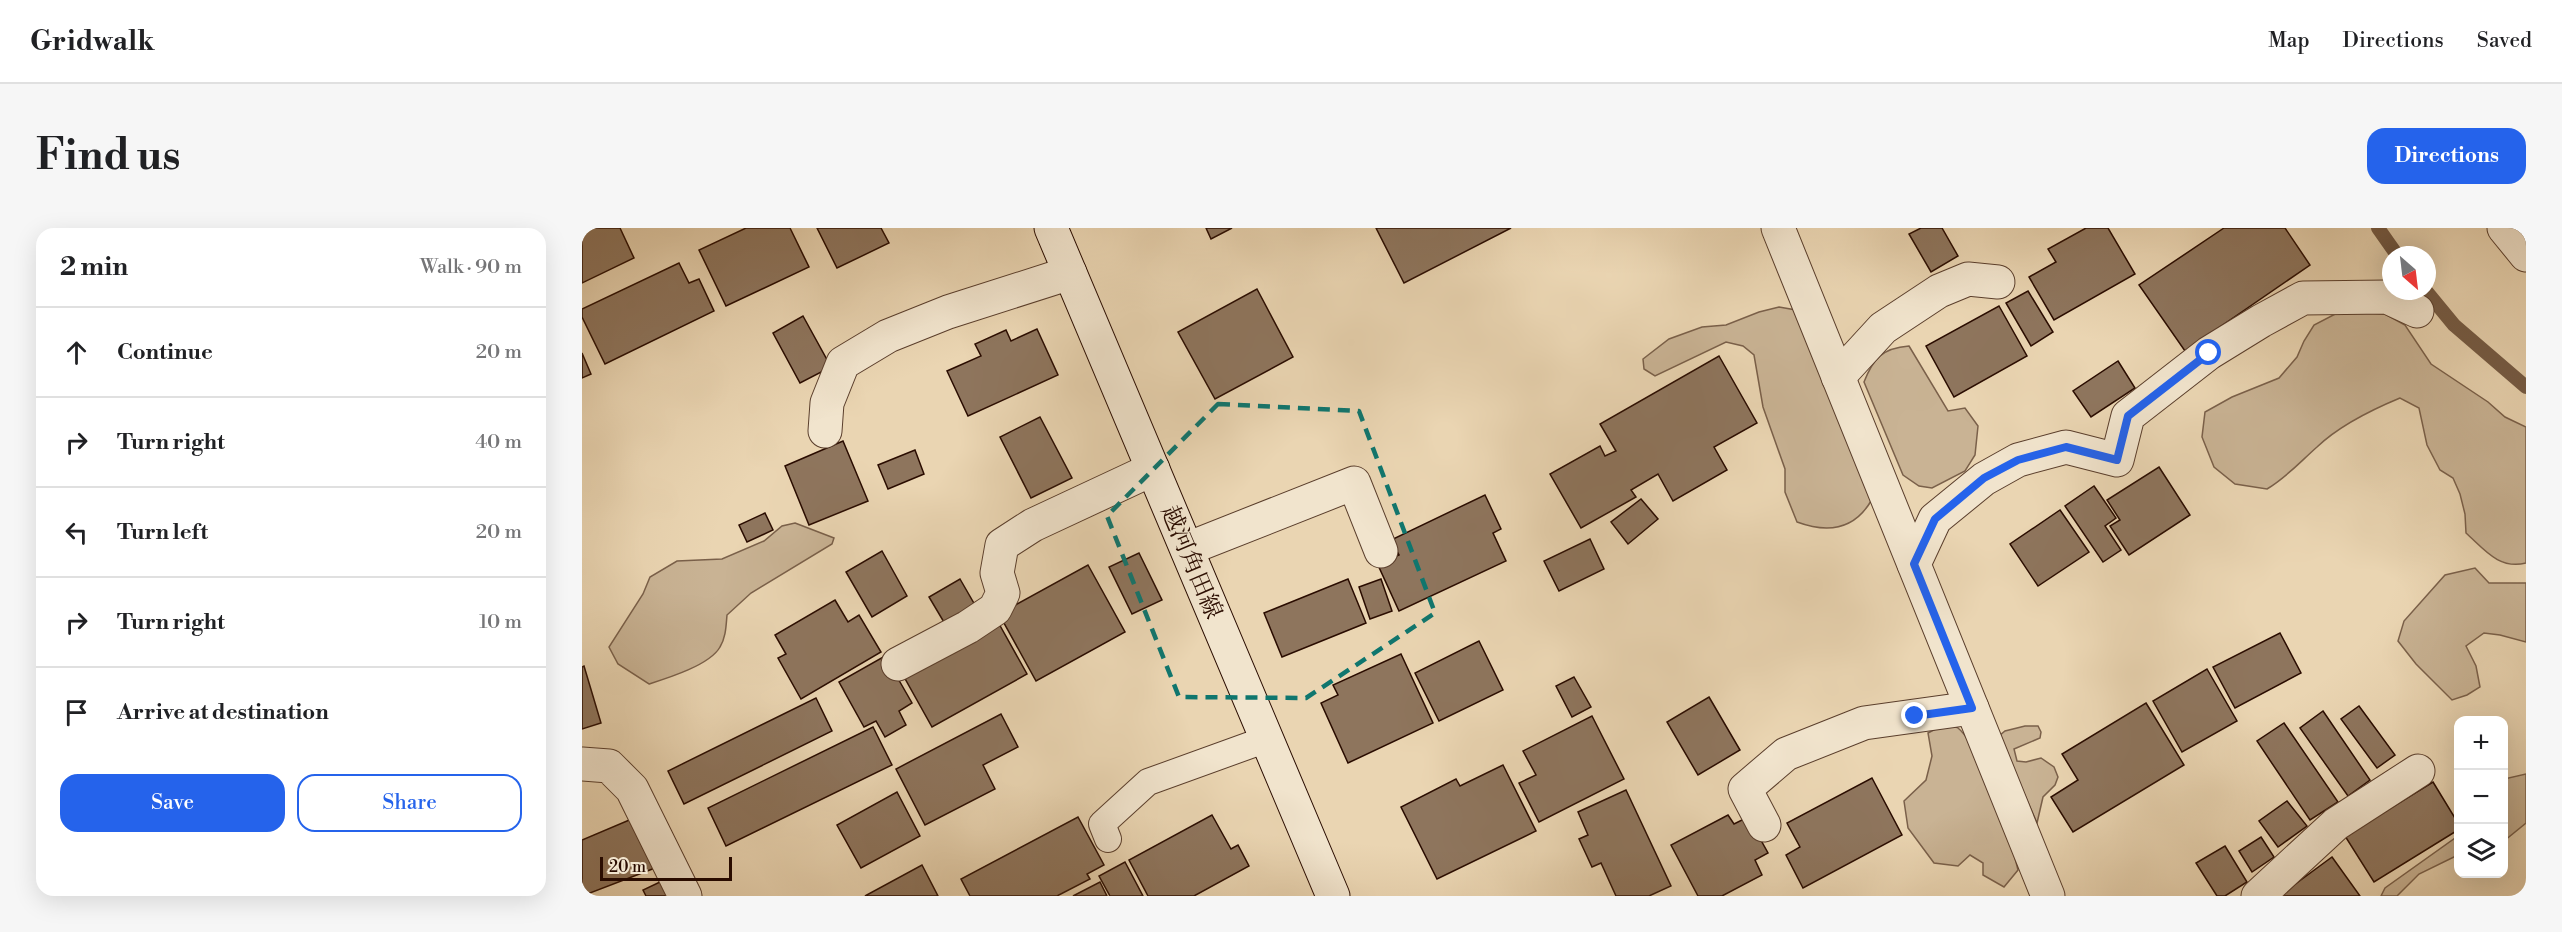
<!DOCTYPE html>
<meta charset="utf-8">
<style>
:root{--surface:#fff;--page:#f6f6f6;--text:#202124;--muted:#757577;--line:#e0e0e0;--accent:#2563eb}
body{margin:0;font-family:"Libre Bodoni","Noto Serif JP",serif;background:var(--page);color:var(--text)}
.controls{position:absolute;right:18px;bottom:18px;display:grid;overflow:hidden;border-radius:12px;box-shadow:0 6px 24px #0002}
.controls button{width:54px;height:54px;display:grid;place-items:center;padding:0;border:0;border-bottom:2px solid var(--line);background:var(--surface);color:var(--text);font:30px sans-serif}
.compass{position:absolute;left:1800px;top:18px;width:54px;height:54px;border-radius:50%;background:var(--surface);box-shadow:0 6px 24px #0002;rotate:152deg}
.scale{position:absolute;left:18px;bottom:15px;width:132px;box-sizing:border-box;padding-left:6px;border:3px solid #2a0c00;border-top:0;font-size:16px;line-height:21px;white-space:nowrap;color:#2a0c00;-webkit-text-stroke:4px #f1e4cd;paint-order:stroke}
.stop{position:absolute;width:18px;height:18px;margin:-14px;border:4px solid #2563eb;border-radius:50%;background:#fff}
.stop.end{background:#2563eb;border-color:#fff;box-shadow:0 2px 6px #0008}
.list{margin:0;padding:0;list-style:none}
h2{display:flex;justify-content:space-between;align-items:center;height:78px;margin:0;padding:0 24px;font-size:26px}
h2 small{font-size:20px;font-weight:400;color:var(--muted)}
.list li{display:grid;grid-template-columns:39px 1fr auto;gap:18px;align-items:center;box-sizing:border-box;height:90px;padding:0 24px;border-top:2px solid var(--line)}
.list b{display:block;font-size:22px;white-space:nowrap}
.list em{font-size:20px;font-style:normal;color:var(--muted)}
.actions{display:flex;gap:12px;padding:18px 24px}
.actions a{flex:1;padding:14px 0;border:2px solid var(--accent);border-radius:18px;text-align:center;font-size:21px;color:var(--accent)}
.actions .main{background:var(--accent);color:#fff}
.icon{flex:none;width:33px;height:33px;fill:none;stroke:currentColor;stroke-width:2;stroke-linecap:round;stroke-linejoin:round}
.map{position:relative;flex:none;width:1944px;height:668px;overflow:hidden;border-radius:18px}
header{display:flex;align-items:center;gap:36px;box-sizing:border-box;height:84px;padding:0 30px;background:var(--surface);border-bottom:2px solid var(--line)}
header strong{font-size:28px}
nav{display:flex;gap:33px;margin-inline-start:auto;font-size:21px}
.intro{display:flex;align-items:center;justify-content:space-between;box-sizing:border-box;height:144px;padding:0 36px}
h1{margin:0;font-size:42px}
.button{padding:15px 27px;border-radius:18px;background:var(--accent);color:#fff;font-size:21px;font-weight:700}
main{display:flex;gap:36px;padding:0 36px}
aside{flex:1;background:var(--surface);border-radius:18px;box-shadow:0 6px 24px #0002}
.map>svg:first-child{display:block}
.green{fill:#c9b394;stroke:#7a604a;stroke-width:1.5}
.lines{fill:none;stroke-linecap:round;stroke-linejoin:round}
.stream{stroke:#765c46;stroke-width:14}
.building{fill:#8e755d;stroke:#2a0c00;stroke-width:1.5}
.lane-casing{stroke:#5a3e2c;stroke-width:28}
.street-casing{stroke:#5a3e2c;stroke-width:35}
.secondary-casing{stroke:#2a0c00;stroke-width:35}
.lane{stroke:#f1e4cd;stroke-width:26}
.street{stroke:#f1e4cd;stroke-width:33}
.secondary{stroke:#f1e4cd;stroke-width:33}
.route{stroke:#2563eb;stroke-width:8}
.marked{fill:none;stroke:#0f766e;stroke-width:4.5;stroke-dasharray:12 8;stroke-linejoin:round}
.labels{text-anchor:middle;stroke-width:4.5;stroke-linejoin:round;paint-order:stroke}
.street-label{font-size:24px;fill:#2a0c00;stroke:#f1e4cd}
</style>
<header>
<strong>Gridwalk</strong>
<nav><a>Map</a><a>Directions</a><a>Saved</a></nav>
</header>
<div class="intro"><h1>Find us</h1><a class="button">Directions</a></div>
<main>
<aside>
<h2>2 min<small>Walk · 90 m</small></h2>
<ul class="list">
<li><svg class="icon" aria-label="ahead" viewBox="0 0 24 24"><path d="M12 20V5M6 11l6-6 6 6"/></svg><div><b>Continue</b></div><em>20 m</em></li>
<li><svg class="icon" aria-label="right" viewBox="0 0 24 24"><path d="M7 20v-9h11M14 6l5 5-5 5"/></svg><div><b>Turn right</b></div><em>40 m</em></li>
<li><svg class="icon" aria-label="left" viewBox="0 0 24 24"><path d="M17 20v-9H6M10 6l-5 5 5 5"/></svg><div><b>Turn left</b></div><em>20 m</em></li>
<li><svg class="icon" aria-label="right" viewBox="0 0 24 24"><path d="M7 20v-9h11M14 6l5 5-5 5"/></svg><div><b>Turn right</b></div><em>10 m</em></li>
<li><svg class="icon" aria-label="arrive" viewBox="0 0 24 24"><path d="M6 21V4h12l-3 4 3 4H6"/></svg><div><b>Arrive at destination</b></div></li>
</ul>
<div class="actions"><a class="main">Save</a><a>Share</a></div>
</aside>
<div class="map">
<svg width="1944" height="668" viewBox="0 0 1944 668">
<rect width="100%" height="100%" fill="#ead5b2"/>
<filter id="stains"><feTurbulence type="fractalNoise" baseFrequency=".00333" numOctaves="4"/><feColorMatrix values="0 0 0 0 .2 0 0 0 0 .09 0 0 0 0 .02 0 0 0 .5 -.17"/></filter>
<radialGradient id="worn" r=".72"><stop offset=".6" stop-color="#630" stop-opacity="0"/><stop offset="1" stop-color="#630" stop-opacity=".3"/></radialGradient>
<g class="green">
<path d="M1197,79L1214,82L1289,273C1272,302 1245,305 1215,294L1203,264V241L1181,179L1172,127L1161,118L1144,114L1073,148L1062,141L1061,131L1087,111L1120,99L1144,97L1177,84Z"/>
<path d="M1759,83L1803,86L1823,97L1849,136L1906,174L1923,189L1944,199V335C1917,342 1902,321 1884,305L1883,286L1878,266L1871,250L1858,242L1845,217L1837,180L1818,170C1789,182 1758,197 1735,219C1718,234 1705,249 1685,261L1653,256L1632,239L1620,209L1623,184L1650,169L1697,150L1715,129L1722,113L1732,97Z"/>
<path d="M1327,118L1366,183L1383,180L1396,198L1393,227L1383,243L1350,260L1337,258L1321,247L1282,154C1291,131 1300,120 1327,118Z"/>
<path d="M213,295L252,310L250,316L169,365L145,387C144,398 144,409 138,419C128,437 86,450 67,456L36,436L27,419L61,366L68,349L95,333L140,331L182,313L200,298Z"/>
<path d="M1893,340L1907,355H1944V414L1918,407L1902,405L1884,418L1894,438L1898,459L1885,467L1870,472L1834,436L1816,413L1822,393L1863,347Z"/>
<path d="M1363,496C1367,497 1373,498 1376,500C1399,519 1429,612 1436,642L1422,659L1401,647V635L1388,627L1376,638L1352,635L1326,600L1322,573L1344,552L1350,528L1346,505Z"/>
<path d="M1443,498H1456L1459,504L1458,510L1432,521L1435,533L1444,534L1459,530L1472,539L1476,549L1473,557L1461,569L1455,595L1417,508L1423,503Z"/>
<path d="M1944,546V595L1922,613V551Z"/>
<path d="M1876,608V627L1837,646L1815,668H1799L1803,660Z"/>
</g>
<g class="lines">
<g class="stream">
<path d="M1796,0L1815,27"/>
<path d="M1844,63L1872,97L1944,159"/>
</g>
</g>
<g class="building">
<path d="M0,0H38L52,30L0,55Z"/>
<path d="M164,0H208L227,39L144,78L117,22Z"/>
<path d="M235,0H299L307,15L255,40Z"/>
<path d="M624,0H650L629,11Z"/>
<path d="M794,0H929L822,55Z"/>
<path d="M1339,0H1360L1376,28L1349,44L1327,6Z"/>
<path d="M1504,0H1526L1553,46L1472,92L1447,49L1474,34L1466,21Z"/>
<path d="M1642,0H1703L1728,37L1603,123L1557,57Z"/>
<path d="M97,35L107,55L117,51L132,83L23,136L0,89V81Z"/>
<path d="M675,61L711,129L633,171L596,104Z"/>
<path d="M1446,63L1471,104L1449,118L1424,75Z"/>
<path d="M1417,78L1445,128L1372,169L1344,118Z"/>
<path d="M221,88L249,139L218,155L191,105Z"/>
<path d="M455,101L476,147L386,188L365,143L399,128L393,116L424,102L429,113Z"/>
<path d="M0,125L9,146L0,150Z"/>
<path d="M1137,128L1175,195L1132,219L1145,242L1091,273L1076,246L1049,262L1054,269L999,300L968,246L1018,218L1023,228L1034,223L1018,196Z"/>
<path d="M1536,133L1553,160L1509,189L1491,163Z"/>
<path d="M458,189L490,250L449,270L418,209Z"/>
<path d="M261,213L286,273L227,297L203,238Z"/>
<path d="M333,222L342,246L306,261L296,237Z"/>
<path d="M1577,239L1608,287L1547,327L1528,298L1538,292L1525,272Z"/>
<path d="M1512,258L1534,290L1523,298L1539,322L1521,334L1483,278Z"/>
<path d="M903,267L919,301L911,305L924,333L817,383L796,337L817,327L809,312Z"/>
<path d="M1059,271L1076,291L1046,316L1029,294Z"/>
<path d="M1478,282L1507,324L1456,358L1428,316Z"/>
<path d="M183,285L191,302L165,314L157,297Z"/>
<path d="M1008,311L1022,341L977,363L962,333Z"/>
<path d="M300,323L325,368L290,389L264,344Z"/>
<path d="M557,325L580,372L550,386L527,339Z"/>
<path d="M506,337L543,404L454,453L417,386Z"/>
<path d="M378,351L397,384L366,401L347,369Z"/>
<path d="M766,351L784,395L700,429L682,385Z"/>
<path d="M799,351L810,383L788,391L777,359Z"/>
<path d="M253,372L266,394L277,387L299,424L219,471L196,430L204,426L193,407Z"/>
<path d="M416,394L445,446L350,499L321,447Z"/>
<path d="M1698,405L1719,445L1653,480L1631,439Z"/>
<path d="M897,413L921,462L857,493L833,445Z"/>
<path d="M819,426L851,495L766,535L739,475L756,467L751,457Z"/>
<path d="M303,428L330,475L317,483L324,497L303,509L294,493L282,499L257,454Z"/>
<path d="M2,438L19,495L0,501V439Z"/>
<path d="M1625,441L1655,493L1600,524L1571,473Z"/>
<path d="M992,449L1009,479L990,489L974,458Z"/>
<path d="M1127,469L1158,522L1116,547L1085,494Z"/>
<path d="M234,470L250,503L102,576L86,543Z"/>
<path d="M1564,475L1602,537L1491,604L1469,569L1496,552L1480,526Z"/>
<path d="M1777,478L1813,527L1795,540L1759,491Z"/>
<path d="M1741,483L1788,552L1766,568L1718,500Z"/>
<path d="M419,486L436,519L401,537L413,561L343,597L314,541Z"/>
<path d="M1010,488L1042,551L957,594L937,555L954,547L941,523Z"/>
<path d="M1702,495L1756,574L1728,592L1675,513Z"/>
<path d="M291,499L310,537L144,618L126,580Z"/>
<path d="M921,537L954,603L855,651L819,579L874,551L878,558Z"/>
<path d="M1290,550L1320,607L1221,660L1204,627L1218,619L1205,595Z"/>
<path d="M1851,554L1876,595V602L1792,654L1763,608Z"/>
<path d="M1044,562L1089,658L1067,668H1034L1019,635L1010,639L997,611L1006,607L996,584Z"/>
<path d="M315,564L338,608L279,640L255,597Z"/>
<path d="M1705,573L1725,598L1696,619L1677,593Z"/>
<path d="M630,587L649,621L656,617L667,638L612,668H566L547,632Z"/>
<path d="M1146,587L1152,596L1166,589L1186,625L1173,632L1180,647L1140,668H1116L1089,617Z"/>
<path d="M496,589L522,637L505,646L508,651L475,668H388L379,651Z"/>
<path d="M52,590L73,640L0,668V612Z"/>
<path d="M1679,609L1692,629L1670,644L1657,623Z"/>
<path d="M1643,618L1665,654L1643,668H1635L1614,635Z"/>
<path d="M1750,629L1778,668H1697Z"/>
<path d="M543,634L561,668H528L517,648Z"/>
<path d="M340,637L356,668H283Z"/>
<path d="M80,653L88,668H64L61,662Z"/>
<path d="M518,654L525,668H491Z"/>
</g>
<g class="lines">
<g class="lane-casing">
<path id="lane" d="M526,611L520,596L566,554L685,511"/>
</g>
<g class="street-casing">
<g id="street">
<path d="M1196,0L1466,668"/>
<path d="M1922,0L1944,27"/>
<path d="M1256,149L1301,100L1357,63L1386,51L1416,54"/>
<path d="M243,203L245,175L261,135L306,108L366,84L488,45"/>
<path d="M605,321L772,255L799,323"/>
<path d="M1332,336L1353,291L1402,251L1436,232L1484,219L1535,232L1546,188L1627,125L1679,93L1721,70L1805,69L1835,83"/>
<path d="M316,436L386,399L413,381L421,365L415,345L420,317L451,297L571,241"/>
<path d="M0,536L27,538L50,561L103,668"/>
<path d="M1182,597L1163,561L1204,526L1282,495L1390,480"/>
<path d="M1676,668L1754,596L1836,543"/>
</g>
</g>
<g class="secondary-casing">
<path id="secondary" d="M469,0L751,668"/>
</g>
<use href="#lane" class="lane"/>
<use href="#street" class="street"/>
<use href="#secondary" class="secondary"/>
</g>
<g class="lines">
<path class="route" d="M1333,488L1390,480L1332,336L1353,291L1402,250L1436,232L1484,219L1535,232L1546,188L1627,125"/>
</g>
<path class="marked" d="M636,176L777,183L853,385L724,470L597,469L525,288Z"/>
<g class="labels">
<g class="street-label">
<text transform="translate(610 334) rotate(67)" y="8">越河角田線</text>
</g>
</g>
<rect width="100%" height="100%" filter="url(#stains)"/>
<rect width="100%" height="100%" fill="url(#worn)"/>
</svg>
<div class="controls">
<button>+</button>
<button>−</button>
<button><svg class="icon" aria-label="layers" viewBox="0 0 24 24"><path d="M12 4l9 5-9 5-9-5zM3 14l9 5 9-5"/></svg></button>
</div>
<svg class="compass" viewBox="-18 -18 36 36"><path d="M0-13l5 13h-10z" fill="#e53935"/><path d="M0 13l5-13h-10z" fill="#757577"/></svg>
<div class="scale">20 m</div>
<div class="stop" style="left:1627px;top:125px"></div>
<div class="stop end" style="left:1333px;top:488px"></div>
</div>
</main>
